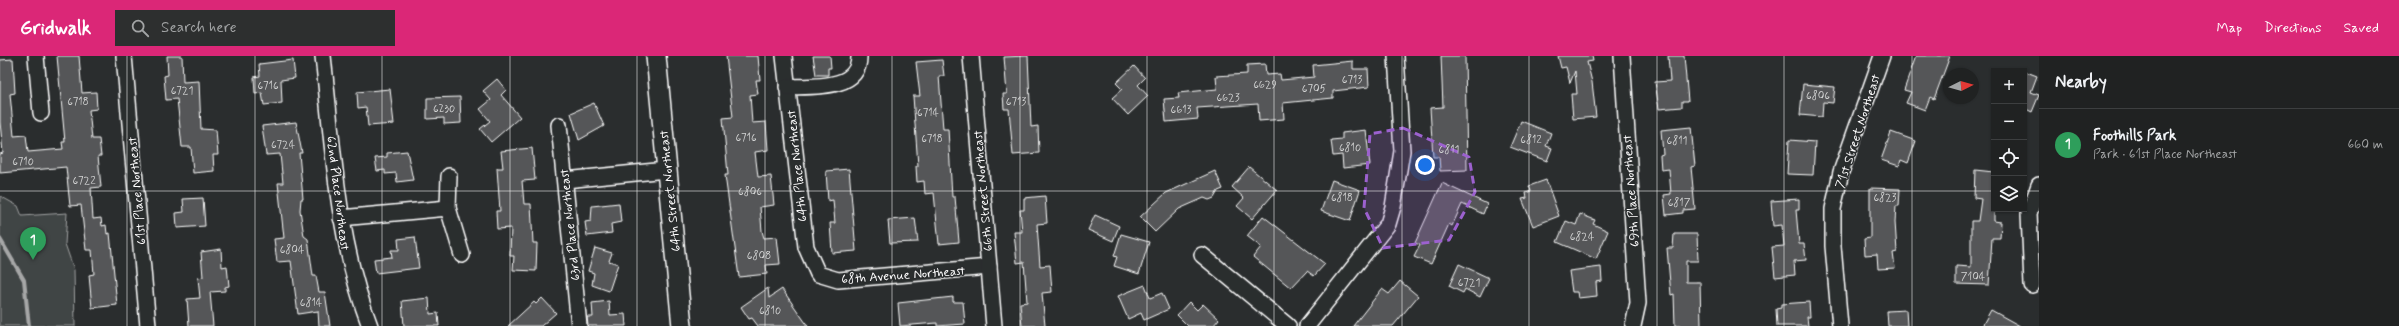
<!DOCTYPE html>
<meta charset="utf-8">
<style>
:root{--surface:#202222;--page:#2d2f2f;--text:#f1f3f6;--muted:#a2a4a5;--line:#3d3f40;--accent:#db2777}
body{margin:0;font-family:Mynerve,sans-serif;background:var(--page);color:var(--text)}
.controls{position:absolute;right:12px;top:12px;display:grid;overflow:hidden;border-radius:0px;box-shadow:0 1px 3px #0004}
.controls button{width:36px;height:36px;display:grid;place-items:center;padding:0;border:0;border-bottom:1px solid var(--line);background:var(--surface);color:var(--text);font:20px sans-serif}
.compass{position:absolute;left:1943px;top:12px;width:36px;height:36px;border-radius:50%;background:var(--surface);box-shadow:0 1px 3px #0004;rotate:85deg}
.you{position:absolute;left:1425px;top:109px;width:14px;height:14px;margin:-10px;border:3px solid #fff;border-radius:50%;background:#1a73e8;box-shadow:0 0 0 6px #1a73e833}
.badge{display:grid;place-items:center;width:26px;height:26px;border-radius:50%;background:var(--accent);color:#fff;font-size:13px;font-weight:700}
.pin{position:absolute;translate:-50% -33px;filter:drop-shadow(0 1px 2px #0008)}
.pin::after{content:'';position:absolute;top:21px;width:14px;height:12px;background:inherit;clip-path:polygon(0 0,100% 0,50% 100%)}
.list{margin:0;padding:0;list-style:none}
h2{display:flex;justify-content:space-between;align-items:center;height:52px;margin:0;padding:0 16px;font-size:17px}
h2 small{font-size:13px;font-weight:400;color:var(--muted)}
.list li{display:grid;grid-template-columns:26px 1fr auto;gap:12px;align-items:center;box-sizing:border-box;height:72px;padding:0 16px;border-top:1px solid var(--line)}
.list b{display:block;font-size:15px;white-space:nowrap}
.list p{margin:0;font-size:13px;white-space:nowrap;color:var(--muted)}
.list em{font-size:13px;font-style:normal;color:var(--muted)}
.icon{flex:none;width:22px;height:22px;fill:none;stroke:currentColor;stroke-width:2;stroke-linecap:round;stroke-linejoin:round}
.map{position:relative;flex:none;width:2039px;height:270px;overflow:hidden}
header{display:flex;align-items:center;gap:24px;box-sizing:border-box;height:56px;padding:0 20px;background:var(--accent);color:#fff}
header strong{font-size:19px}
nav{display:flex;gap:22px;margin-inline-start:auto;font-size:14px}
.search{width:280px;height:36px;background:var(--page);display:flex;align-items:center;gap:10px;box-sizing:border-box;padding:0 14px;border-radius:0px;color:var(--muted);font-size:15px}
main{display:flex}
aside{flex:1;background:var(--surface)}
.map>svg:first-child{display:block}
.green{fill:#414445;stroke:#a0a2a2}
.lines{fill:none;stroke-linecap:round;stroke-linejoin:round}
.stream{stroke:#a6a7a7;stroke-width:4}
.building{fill:#555758;stroke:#fff}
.minor-casing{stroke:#fff;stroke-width:18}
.major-casing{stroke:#fff;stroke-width:22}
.minor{stroke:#2a2d2e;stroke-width:15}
.major{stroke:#2a2d2e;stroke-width:19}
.marked{fill:#9c61cf;fill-opacity:0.2;stroke:#9c61cf;stroke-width:3;stroke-dasharray:8 5;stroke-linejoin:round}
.grid{fill:none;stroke:#fff;stroke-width:1;stroke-opacity:0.55}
.labels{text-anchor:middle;stroke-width:3;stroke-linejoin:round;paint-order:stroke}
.number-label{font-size:11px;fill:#d4d5d5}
.street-label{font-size:13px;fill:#fff;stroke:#2a2d2e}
</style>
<header>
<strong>Gridwalk</strong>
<div class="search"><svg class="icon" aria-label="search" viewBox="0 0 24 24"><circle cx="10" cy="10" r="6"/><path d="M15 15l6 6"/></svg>Search here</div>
<nav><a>Map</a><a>Directions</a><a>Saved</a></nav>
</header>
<main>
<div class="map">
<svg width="2039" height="270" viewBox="0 0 2039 270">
<rect width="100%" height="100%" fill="#2a2d2e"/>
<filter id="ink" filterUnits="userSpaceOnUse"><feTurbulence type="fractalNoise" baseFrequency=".025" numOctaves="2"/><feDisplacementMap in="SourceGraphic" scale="8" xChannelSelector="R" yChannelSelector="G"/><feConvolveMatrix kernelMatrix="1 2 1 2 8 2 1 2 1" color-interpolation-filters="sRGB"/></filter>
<g filter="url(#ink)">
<path class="green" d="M0,140L18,150L22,160L67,157L65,188L74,214L75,270H0Z"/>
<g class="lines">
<path class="stream" d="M0,183L24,224L29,270"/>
</g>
<g class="building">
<path d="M57,0H79L82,37L96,36L97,53L89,54L92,83H99L101,100H98L101,131L91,132L93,163L101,162L102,170L106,169L107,178L110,177L117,249L92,252L89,219L94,218L92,194H86L81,149L70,150L66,111L0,117V98L3,97L0,66V4L13,3L15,37L10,38L14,80L26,79L28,96L63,93L62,86H65Z"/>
<path d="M167,0H182L183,26L199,25L201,73L216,74L218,99H213L214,115L193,117L191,91H182L177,43L166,44L164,20L168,19Z"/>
<path d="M726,0H758L760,24H756L758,38L750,39L752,67L766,66L768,94L755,96L758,121L771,120L774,149L760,151L762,175L764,182L777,181L780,208L766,209L767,218L739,221L725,119H728L723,62L733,61Z"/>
<path d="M813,0H830L831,12H828V19H816Z"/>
<path d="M1028,0L1031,71L1038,70L1039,97L1013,99L1009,53H1004L1003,38H1007L1004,1Z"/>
<path d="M1441,0H1465L1467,114L1440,115L1439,101H1433L1430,52L1443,51Z"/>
<path d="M1558,0H1592L1593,5L1587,6L1592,26L1596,61L1573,63L1571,38H1577L1575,15L1570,27L1566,11L1561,12Z"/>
<path d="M1668,0H1684L1688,45H1682V51L1659,53L1655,26L1670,25Z"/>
<path d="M1916,0H1950L1934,43L1930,41L1925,54L1906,47L1911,36L1904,34Z"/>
<path d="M293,4L295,22L281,24L282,47L264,49L262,37L255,38L254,21L260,20L259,8Z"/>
<path d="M942,4L944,20H939L943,73H948L952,141H955L959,186L939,188L934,137L925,138L924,125L917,126L916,110H918L913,40H920L916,6Z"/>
<path d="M1353,5V13H1368L1369,31L1333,35V42L1283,47L1284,63L1259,65L1258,48L1197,52L1198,63L1166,66L1164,43L1179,42L1178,37L1217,33L1216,20L1247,18V9L1265,8L1266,19L1280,18L1281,24L1314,21L1313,9Z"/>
<path d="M1134,10L1145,22L1138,29L1148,40L1128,59L1112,42L1122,33L1116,27Z"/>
<path d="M2024,15L2037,20L2031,36L2039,39L2032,56L2024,52Z"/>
<path d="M497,23L506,34L501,39L520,61L491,86L480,73L490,65L480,53L491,44L483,35Z"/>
<path d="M1803,28L1835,31L1833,47L1823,46L1822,61L1800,59Z"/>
<path d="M390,33L394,68L368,70L366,51L358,52L357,36Z"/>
<path d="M460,41L461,67L444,68V62L427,63V42Z"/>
<path d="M594,47L604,70L579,84L571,57Z"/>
<path d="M1521,65L1551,77L1546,90L1552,92L1547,105L1510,91Z"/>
<path d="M296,66L302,97H299L303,143H301L300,154L304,180L308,183L313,220H316L319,236H325L330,270H319L318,255L298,258L291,205L277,206L274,183L284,182L278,127H283L280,98L266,99L262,70Z"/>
<path d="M1691,71L1695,110L1691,111L1695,153L1683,154V157L1666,159L1664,139L1671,138L1669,113L1661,114L1660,99L1663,98L1661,74Z"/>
<path d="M1366,74L1370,109L1343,112L1342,99L1333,100L1331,84L1342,83V77Z"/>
<path d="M1891,76L1916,85L1908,107L1901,104L1899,110L1881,104Z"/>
<path d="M1789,84L1815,86L1813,119L1787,118Z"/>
<path d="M532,92L535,124L522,125L524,148H531L533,187H537L536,215L513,214L514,200H510L511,172L497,173L496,155H500L497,112H503L501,95Z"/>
<path d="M407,95L413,124L397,126L396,117L385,118V114L377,115L375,102L387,101V97Z"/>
<path d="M1249,111L1277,134L1252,163L1237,150L1244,142L1232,131Z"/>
<path d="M849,113L856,195L832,197L830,167H835L833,144L828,145L826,115Z"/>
<path d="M1975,114L1994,116V165L2001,166L2000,182H1992L1989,229L1956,228V210L1971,211V165H1978L1981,143L1974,142Z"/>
<path d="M1215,115L1223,133L1218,135L1214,142L1209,144L1204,142L1179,153L1155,176L1140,161L1166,137Z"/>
<path d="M1332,124L1360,134L1350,165L1321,155Z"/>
<path d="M1546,124L1559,160L1533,170L1522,143L1527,142L1526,137L1531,135L1529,130Z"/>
<path d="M1442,127L1487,148L1483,158L1462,148L1452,170L1449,168L1431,208L1414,201L1420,189L1415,187Z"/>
<path d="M1870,132L1900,133L1899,150H1896L1895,166L1897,196L1893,197L1895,212L1878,213L1877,198L1865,199L1864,183L1870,182Z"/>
<path d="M1045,140L1047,167L1037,168L1040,210L1050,209L1052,236L1042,237L1045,270H1022L1020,247L1027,246L1024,206L1017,207L1014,176H1022L1020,154H1024V142Z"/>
<path d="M203,142L205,170L177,172L176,157L184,156L183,143Z"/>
<path d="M1799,143V154H1796L1799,188H1804L1806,204L1794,205L1795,219L1775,221L1772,191L1784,190L1782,169L1773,170L1771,145Z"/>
<path d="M619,147L621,166L611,168L612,177L587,180L585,166L591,165L592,150Z"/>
<path d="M1580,158L1595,164L1593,168L1608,175L1596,203L1557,186L1566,165L1576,169Z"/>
<path d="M1095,159L1119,170L1113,185L1088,174Z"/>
<path d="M1263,160L1325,208L1314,220L1307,215L1291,232L1253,201L1261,191L1247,180Z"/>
<path d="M915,162L918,186L890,187L888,164Z"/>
<path d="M1121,178L1149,186L1139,218L1114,210L1117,201L1114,200Z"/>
<path d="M1674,178H1697L1698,205H1686V226H1700L1701,270H1675L1674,238L1671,239L1667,192H1673Z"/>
<path d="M415,181L419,212L376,217L374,203L392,201L391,194H399L398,183Z"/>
<path d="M595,192L612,197L609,205L618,208L609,235L592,229L594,217L588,215Z"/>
<path d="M221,193L222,211L227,210L229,230L225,231V235L210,236L213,270H189L187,243L200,242L198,222L203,221L201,196Z"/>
<path d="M1459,208L1489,222L1480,241L1465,233L1463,237L1449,230Z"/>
<path d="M1601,211L1602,225L1596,226L1597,240L1578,242L1577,236H1572L1569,215Z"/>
<path d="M1400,225L1418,240L1393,270H1353L1382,233L1389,238Z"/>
<path d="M1145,229L1150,242L1162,237L1169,253L1144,264L1141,257L1128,263L1118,240Z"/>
<path d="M768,232L769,242L782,233L808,270H758L752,262L749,263L741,251Z"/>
<path d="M953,241V246H963L965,268L937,270V267L900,270L898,247Z"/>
<path d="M429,242L430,258L438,257L439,270H404L402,245Z"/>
<path d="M542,242L556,257L541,270H508L534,246L536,248Z"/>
<path d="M609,245L610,259L625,258L626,270H588L587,261H593L592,247Z"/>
<path d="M1189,246L1197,254L1203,248L1219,263L1213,270H1188L1177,259Z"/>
<path d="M1809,246L1810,261H1807L1808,270H1777L1776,253L1781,252V248Z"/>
<path d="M1906,254L1907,270H1888L1887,255Z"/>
<path d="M1991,254L2020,270H1982Z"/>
</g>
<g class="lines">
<g class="minor-casing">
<g id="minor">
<path d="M36,0L41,57"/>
<path d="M124,0L148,270"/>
<path d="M323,0C333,91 337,184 370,270"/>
<path d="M784,0L806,191L818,218L838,224L989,211"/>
<path d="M971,0L994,270"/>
<path d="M1622,0L1638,247L1633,270"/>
<path d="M787,31C811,30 860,35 859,0"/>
<path d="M559,69L579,270"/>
<path d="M449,120L448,152L462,199"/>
<path d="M565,124L666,114"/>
<path d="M341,162L448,152"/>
<path d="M1202,199L1288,270"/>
<path d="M2032,229L2029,157L2039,129"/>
<path d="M1307,270L1388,168L1393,151L1402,95L1396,0"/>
<path d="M1840,270L1833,190V153L1841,116L1882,0"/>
</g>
</g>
<g class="major-casing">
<path id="major" d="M656,0L682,270"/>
</g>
<use href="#minor" class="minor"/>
<use href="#major" class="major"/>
</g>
</g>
<path class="marked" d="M1403,72L1469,101L1475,136L1449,184L1383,192L1364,152L1370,78Z"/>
<path class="grid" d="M127,0V270M255,0V270M382,0V270M510,0V270M637,0V270M765,0V270M892,0V270M1020,0V270M1147,0V270M1274,0V270M1402,0V270M1529,0V270M1657,0V270M1784,0V270M1912,0V270M0,135H1994M2024,135H2039"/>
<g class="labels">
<g class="number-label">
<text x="1352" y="27">6713</text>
<text x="1265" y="32">6629</text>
<text x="268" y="33">6716</text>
<text x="1314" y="36">6705</text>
<text x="182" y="38">6721</text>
<text x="1818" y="43">6806</text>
<text x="1228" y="45">6623</text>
<text x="78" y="49">6718</text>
<text x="1016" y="49">6713</text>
<text x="444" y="56">6230</text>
<text x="1181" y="57">6613</text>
<text x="928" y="60">6714</text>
<text x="746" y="85">6716</text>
<text x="932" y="86">6718</text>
<text x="1531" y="87">6812</text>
<text x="1677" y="88">6811</text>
<text x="283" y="92">6724</text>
<text x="1350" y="95">6810</text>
<text x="1449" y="97">6811</text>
<text x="23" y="109">6710</text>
<text x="84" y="128">6722</text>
<text x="750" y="139">6806</text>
<text x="1342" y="145">6818</text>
<text x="1885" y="145">6823</text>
<text x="1679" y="150">6817</text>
<text x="1582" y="184">6824</text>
<text x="292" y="197">6804</text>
<text x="759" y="203">6808</text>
<text x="1973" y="224">7104</text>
<text x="1469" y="230">6721</text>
<text x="311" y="250">6814</text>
<text x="770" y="258">6810</text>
</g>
<g class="street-label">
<text transform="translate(1857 75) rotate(-72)" y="5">71st Street Northeast</text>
<text transform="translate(796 110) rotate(-96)" y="5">64th Place Northeast</text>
<text transform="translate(136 135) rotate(-95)" y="5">61st Place Northeast</text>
<text transform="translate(669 135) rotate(-96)" y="5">64th Street Northeast</text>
<text transform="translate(982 135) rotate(-95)" y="5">66th Street Northeast</text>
<text transform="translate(1630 135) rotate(-94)" y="5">69th Place Northeast</text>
<text transform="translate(339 137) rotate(83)" y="5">62nd Place Northeast</text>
<text transform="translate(569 169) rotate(-96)" y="5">63rd Place Northeast</text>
<text transform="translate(903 218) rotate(-4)" y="5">68th Avenue Northeast</text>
</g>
</g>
</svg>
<div class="controls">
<button>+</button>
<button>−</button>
<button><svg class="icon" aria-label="locate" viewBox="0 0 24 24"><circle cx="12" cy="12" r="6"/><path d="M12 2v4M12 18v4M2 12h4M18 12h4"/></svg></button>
<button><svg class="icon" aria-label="layers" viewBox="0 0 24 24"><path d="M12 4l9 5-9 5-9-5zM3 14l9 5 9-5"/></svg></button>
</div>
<svg class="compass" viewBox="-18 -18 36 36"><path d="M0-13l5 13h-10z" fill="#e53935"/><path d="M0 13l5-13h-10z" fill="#a2a4a5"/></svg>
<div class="you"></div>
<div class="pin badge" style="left:33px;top:204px;background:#2e9e5b">1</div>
</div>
<aside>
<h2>Nearby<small></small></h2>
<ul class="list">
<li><span class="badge" style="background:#2e9e5b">1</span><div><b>Foothills Park</b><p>Park · 61st Place Northeast</p></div><em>660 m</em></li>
</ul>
</aside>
</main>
